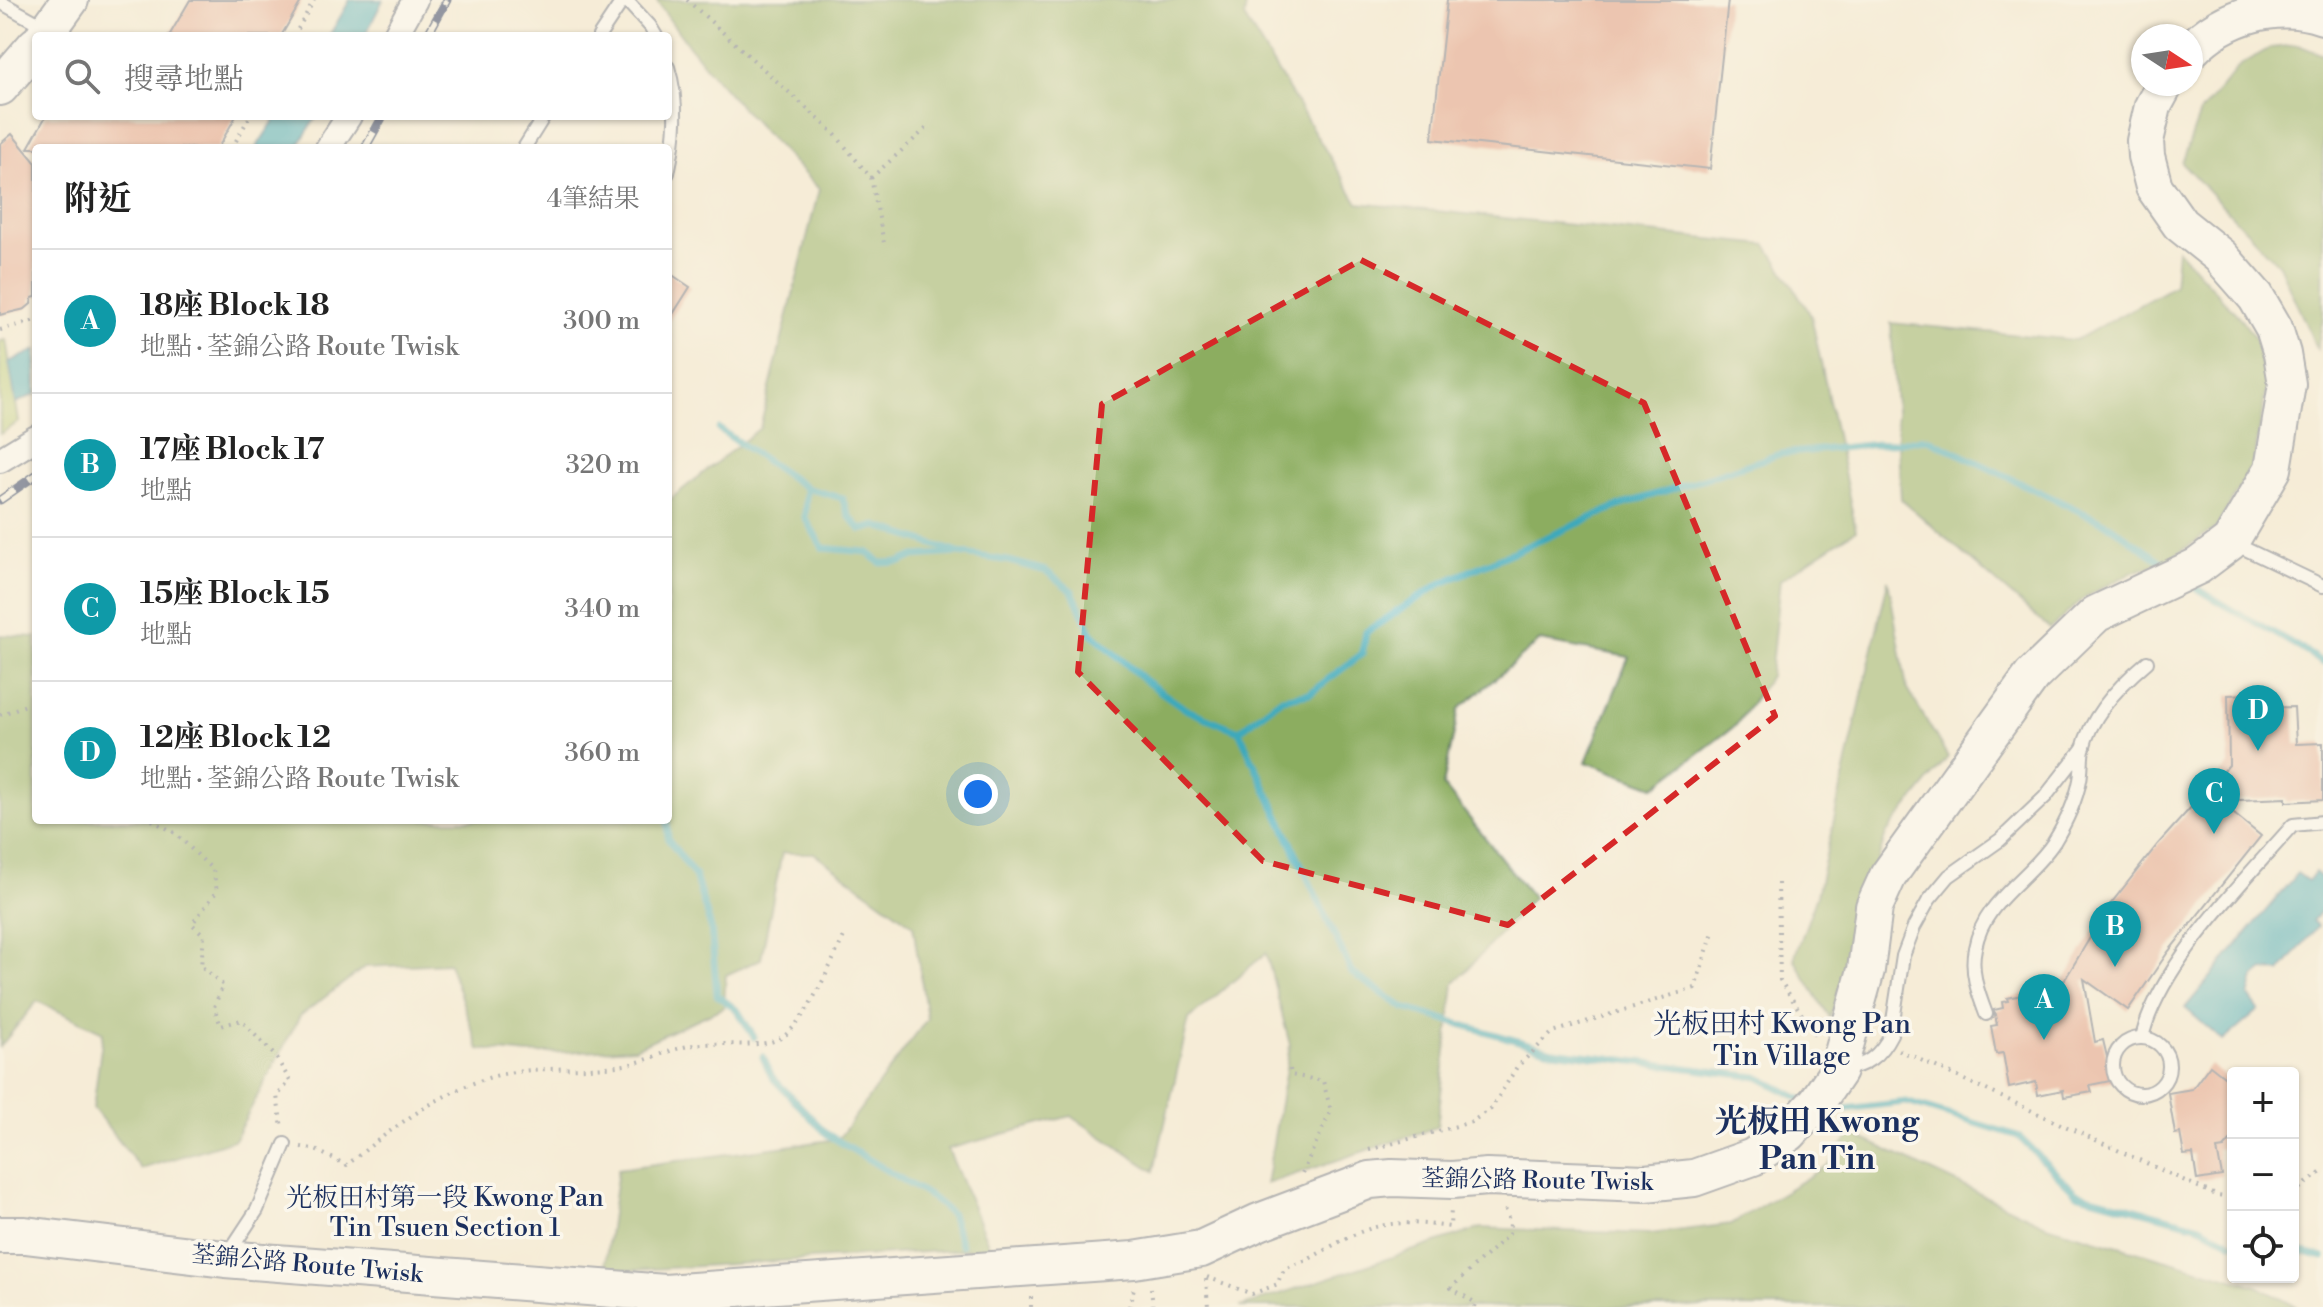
<!DOCTYPE html>
<html lang="zh-TW">
<meta charset="utf-8">
<style>
:root{--surface:#fff;--page:#f6f6f6;--text:#222;--muted:#767676;--line:#e0e0e0;--accent:#111827}
body{margin:0;font-family:"Libre Bodoni","Noto Serif TC",serif;background:var(--page);color:var(--text)}
.controls{position:absolute;right:24px;bottom:24px;display:grid;overflow:hidden;border-radius:8px;box-shadow:0 2px 6px #0004}
.controls button{width:72px;height:72px;display:grid;place-items:center;padding:0;border:0;border-bottom:2px solid var(--line);background:var(--surface);color:var(--text);font:40px sans-serif}
.compass{position:absolute;left:2131px;top:24px;width:72px;height:72px;border-radius:50%;background:var(--surface);box-shadow:0 2px 6px #0004;rotate:102deg}
.you{position:absolute;left:978px;top:794px;width:28px;height:28px;margin:-20px;border:6px solid #fff;border-radius:50%;background:#1a73e8;box-shadow:0 0 0 12px #1a73e833}
.badge{display:grid;place-items:center;width:52px;height:52px;border-radius:50%;background:var(--accent);color:#fff;font-size:26px;font-weight:700}
.pin{position:absolute;translate:-50% -66px;filter:drop-shadow(0 2px 4px #0008)}
.pin::after{content:'';position:absolute;top:42px;width:28px;height:24px;background:inherit;clip-path:polygon(0 0,100% 0,50% 100%)}
.list{margin:0;padding:0;list-style:none}
h2{display:flex;justify-content:space-between;align-items:center;height:104px;margin:0;padding:0 32px;font-size:34px}
h2 small{font-size:26px;font-weight:400;color:var(--muted)}
.list li{display:grid;grid-template-columns:52px 1fr auto;gap:24px;align-items:center;box-sizing:border-box;height:144px;padding:0 32px;border-top:2px solid var(--line)}
.list b{display:block;font-size:30px;white-space:nowrap}
.list p{margin:0;font-size:26px;white-space:nowrap;color:var(--muted)}
.list em{font-size:26px;font-style:normal;color:var(--muted)}
.icon{flex:none;width:44px;height:44px;fill:none;stroke:currentColor;stroke-width:2;stroke-linecap:round;stroke-linejoin:round}
.map{position:relative;flex:none;width:2323px;height:1307px;overflow:hidden}
.search{position:absolute;background:var(--surface);box-shadow:0 2px 6px #0004;left:32px;top:32px;width:640px;height:88px;display:flex;align-items:center;gap:20px;box-sizing:border-box;padding:0 28px;border-radius:8px;color:var(--muted);font-size:30px}
.panel{position:absolute;background:var(--surface);box-shadow:0 2px 6px #0004;left:32px;top:144px;width:640px;height:680px;border-radius:8px}
.map>svg:first-child{display:block}
.green{fill:#b1c96e;stroke:#667c66;stroke-width:2}
.forest{fill:#8cad61;stroke:#546e60;stroke-width:2}
.water{fill:#3ca9bb;stroke:#2c6c8c;stroke-width:2}
.lines{fill:none;stroke-linecap:round;stroke-linejoin:round}
.stream{stroke:#3ca9bb;stroke-width:7}
.building{fill:#e19580}
.lane-casing{stroke:#687188;stroke-width:16}
.street-casing{stroke:#687188;stroke-width:28}
.secondary-casing{stroke:#687188;stroke-width:40}
.path{stroke:#687188;stroke-width:4;stroke-dasharray:2 6;stroke-linecap:butt}
.lane{stroke:#fff;stroke-width:12}
.street{stroke:#fff;stroke-width:24}
.secondary{stroke:#fff;stroke-width:36}
.rail-casing{stroke:#1b2f5e;stroke-width:9}
.rail{stroke:#fbf7ec;stroke-width:6;stroke-dasharray:18;stroke-linecap:butt}
.marked{fill:none;stroke:#d62828;stroke-width:6;stroke-dasharray:16 10;stroke-linejoin:round}
.labels{text-anchor:middle;stroke-width:7;stroke-linejoin:round;paint-order:stroke}
.street-label{font-size:24px;fill:#1b2f5e;stroke:#fbf7ec}
.neighbourhood-label{font-size:26px;fill:#1b2f5e;stroke:#fbf7ec}
.quarter-label{font-size:28px;fill:#1b2f5e;stroke:#fbf7ec}
.district-label{font-size:32px;font-weight:bold;fill:#1b2f5e;stroke:#fbf7ec}
</style>
<div class="map">
<svg width="2323" height="1307" viewBox="0 0 2323 1307">
<rect width="100%" height="100%" fill="#fbf7ec"/>
<filter id="ink" filterUnits="userSpaceOnUse"><feTurbulence type="fractalNoise" baseFrequency=".0125" numOctaves="2"/><feDisplacementMap in="SourceGraphic" scale="16" xChannelSelector="R" yChannelSelector="G"/><feConvolveMatrix kernelMatrix="1 2 1 2 8 2 1 2 1" color-interpolation-filters="sRGB"/></filter>
<filter id="wash" filterUnits="userSpaceOnUse"><feTurbulence type="fractalNoise" baseFrequency=".006" numOctaves="4" result="noise"/><feDisplacementMap in="SourceGraphic" scale="32" xChannelSelector="R" yChannelSelector="G"/><feGaussianBlur stdDeviation="1.8" result="paint"/><feColorMatrix in="noise" values="0 0 0 0 0 0 0 0 0 0 0 0 0 0 0 0 0 1.4 0 .05"/><feComposite in="paint" operator="in"/></filter>
<g filter="url(#wash)">
<rect width="100%" height="100%" fill="#f6ecd7"/>
<path class="green" d="M6,340L19,422L0,434V341Z"/>
<g class="forest">
<path d="M656,0H1247L1244,17L1358,203L1767,245L1811,315L1856,530L1780,580L1770,676L1736,725L1654,787L1586,762L1629,657L1540,641L1459,709L1443,785L1533,898L1454,984L1437,1127L1266,1184L1290,1045L1266,953L1189,1019L1154,1171L1071,1116L948,1149L990,1248L604,1272L618,1169L838,1139L927,1019L913,925L814,853H782L761,959L726,975L724,1007L635,1048L529,1054L479,1049L449,963L365,967L300,1016L234,1140L141,1169L93,1108L103,1032L37,1001L0,1047V635L36,637V820H668V501L760,428L819,189C761,129 702,70 656,0Z"/>
<path d="M2298,45L2323,55V317L2317,349L2279,265L2182,163L2200,113L2239,66L2270,48Z"/>
<path d="M2177,249L2241,319L2255,338L2267,385L2254,462L2216,528L2165,561L2131,573L2085,597L2050,629L1901,499L1891,323L2076,340L2174,286Z"/>
<path d="M1888,580L1907,688L1948,757L1886,834L1830,1018L1794,959L1817,895Z"/>
<path d="M1851,1133L2046,1225L2257,1286L2297,1307H1240L1481,1228L1650,1234L1731,1224L1828,1165Z"/>
</g>
<g class="water">
<path d="M350,0H383L365,36H329Z"/>
<path d="M277,116H317L297,148H256Z"/>
<path d="M36,350V394L16,403L9,362Z"/>
<path d="M2315,872L2323,879V908L2312,921L2318,926L2280,972L2264,970L2254,978L2249,996L2259,1010L2223,1041L2185,1008L2297,873L2308,881Z"/>
</g>
<g class="lines">
<g class="stream">
<path d="M719,429L806,488L805,518L823,548L867,552L881,563L901,562L914,556L958,553L1009,561L1046,571L1072,591L1091,632L1144,680L1187,710L1239,731L1352,973L1404,1008L1553,1051L1758,1077L1805,1101"/>
<path d="M806,488L842,498L849,516L861,530L877,526L956,552"/>
<path d="M2188,582C2231,612 2280,633 2323,663"/>
<path d="M1239,731L1282,698L1310,693L1362,654L1366,632L1438,585L1616,507L1780,454L1928,439L2111,526L2169,567"/>
<path d="M667,820L668,839L695,876L711,928L717,995L738,1011L754,1037"/>
<path d="M763,1057L772,1077L827,1134L932,1198L951,1214L961,1245"/>
<path d="M1827,1111L1906,1102L2018,1136L2076,1193L2200,1226L2233,1243"/>
<path d="M2293,1249L2323,1257"/>
</g>
</g>
<g id="blocks">
<g class="building">
<path d="M190,0H302L281,36H169Z"/>
<path d="M1447,0H1728L1710,169L1432,139Z"/>
<path d="M46,116H236L218,148H28Z"/>
<path d="M12,134L36,163V297L32,298L31,304L25,309L0,315V144Z"/>
<path d="M668,272L690,287L668,322Z"/>
<path d="M2252,694L2253,708L2294,707L2296,744L2323,743V800L2286,802V798L2218,801L2261,836L2168,952L2128,1010L2084,979L2095,1042L2103,1040L2107,1057L2110,1056L2115,1080L2090,1085L2092,1092L2064,1097L2063,1090L2038,1095L2036,1082L2009,1088L2003,1053L1996,1054L1991,1026L1997,1025L1994,1010L2003,1008L2002,1002L2008,1001L2007,998L2051,989L2056,983L2061,986L2109,906L2158,844L2229,765L2228,695Z"/>
<path d="M2210,1065L2233,1083V1138L2224,1148L2217,1149L2222,1176L2197,1180L2193,1154L2184,1155L2180,1133L2175,1134L2168,1093L2192,1089Z"/>
</g>
</g>
</g>
<g filter="url(#ink)">
<use href="#blocks" fill-opacity="0" stroke="#687188" stroke-width="2"/>
<g class="lines">
<g class="lane-casing">
<g id="lane">
<path d="M626,0L650,26L656,36"/>
<path d="M0,2L47,28"/>
<path d="M599,36L623,0"/>
<path d="M668,67C679,103 676,137 668,173"/>
<path d="M524,148L544,116"/>
<path d="M2233,543L2323,586"/>
<path d="M1986,1014C1978,993 1970,971 1975,948C1984,900 2029,880 2054,842C2065,824 2076,801 2080,780C2082,770 2081,759 2083,749C2091,714 2121,684 2147,662"/>
<path d="M2142,1038C2158,966 2245,880 2293,825L2323,822"/>
<circle cx="2141" cy="1066" r="28"/>
<path d="M1842,1070C1866,1066 1880,1056 1891,1034L1903,956L1914,927L1929,900L1949,876L2000,840L2045,797L2084,747"/>
<path d="M228,1254L257,1210L285,1144"/>
</g>
</g>
<g class="street-casing">
<g id="street">
<path d="M395,36L415,0"/>
<path d="M328,148L349,116"/>
<path d="M0,460L36,438"/>
</g>
</g>
<g class="secondary-casing">
<g id="secondary">
<path d="M44,36L70,0"/>
<path d="M2191,50C2224,15 2277,0 2323,16"/>
<path d="M0,87L36,45"/>
<path d="M0,1235H25L225,1259L665,1293L1134,1260L1201,1249L1259,1222L1370,1180L1392,1178L1452,1180L1487,1177L1645,1183L1694,1178L1753,1157L1789,1133L1817,1102L1838,1071L1866,970L1874,907L1888,876L2032,676L2096,614L2198,566L2230,542L2273,469L2287,384L2282,354L2274,328L2256,297L2220,256L2180,224L2154,187L2146,156L2145,141L2153,106L2165,84"/>
</g>
</g>
<g class="path">
<path d="M687,0L834,133L871,178L885,248"/>
<path d="M294,36L314,0"/>
<path d="M232,148L250,116"/>
<path d="M871,178L929,126"/>
<path d="M0,330L36,320"/>
<path d="M0,715L36,701"/>
<path d="M152,820L175,833L213,870L217,891L192,924L204,935L201,966L223,985L214,1007L221,1026L241,1020L276,1057L290,1081L277,1096L282,1128"/>
<path d="M1778,883L1780,980L1817,1038"/>
<path d="M1899,1050L2218,1196L2233,1198"/>
<path d="M1290,1069L1291,1075L1323,1081L1331,1111L1302,1173"/>
<path d="M301,1147L313,1149L347,1165C393,1127 454,1080 515,1072C553,1066 593,1071 630,1064C650,1060 669,1050 688,1046C716,1039 762,1052 784,1036C809,1017 832,961 846,932"/>
<path d="M1369,1150L1471,1122L1491,1109L1517,1067L1553,1032L1695,988L1713,932"/>
<path d="M2293,1193L2323,1171"/>
<path d="M1207,1277L1252,1294L1278,1284C1282,1264 1295,1266 1309,1259C1366,1226 1384,1217 1450,1227L1451,1209"/>
<path d="M1206,1279L1208,1307"/>
<path d="M1151,1288L1153,1307"/>
<path d="M1031,1307V1297"/>
<path d="M1129,1307L1134,1288"/>
<path d="M1475,1307L1476,1303L1451,1288L1509,1234L1510,1224L1505,1208"/>
</g>
<use href="#lane" class="lane"/>
<use href="#street" class="street"/>
<use href="#secondary" class="secondary"/>
<g class="rail-casing">
<g id="rail">
<path d="M427,36L447,0"/>
<path d="M365,148L383,116"/>
<path d="M0,500L36,475"/>
</g>
</g>
<use href="#rail" class="rail"/>
</g>
</g>
<path d="M0 0H2323V1307H0ZM1361,260L1644,403L1775,716L1508,925L1263,861L1078,672L1102,404Z" fill="#f6ecd7" fill-opacity=".55" fill-rule="evenodd"/>
<path class="marked" d="M1361,260L1644,403L1775,716L1508,925L1263,861L1078,672L1102,404Z"/>
<g class="labels">
<g class="street-label">
<text transform="translate(1537 1180) rotate(1)" y="8">荃錦公路 Route Twisk</text>
<text transform="translate(307 1264) rotate(5)" y="8">荃錦公路 Route Twisk</text>
</g>
<g class="neighbourhood-label">
<text x="445" y="1206">光板田村第一段 Kwong Pan<tspan x="445" dy="30">Tin Tsuen Section 1</tspan></text>
</g>
<g class="quarter-label">
<text x="1782" y="1033">光板田村 Kwong Pan<tspan x="1782" dy="32">Tin Village</tspan></text>
</g>
<g class="district-label">
<text x="1817" y="1132">光板田 Kwong<tspan x="1817" dy="37">Pan Tin</tspan></text>
</g>
</g>
</svg>
<div class="controls">
<button>+</button>
<button>−</button>
<button><svg class="icon" aria-label="locate" viewBox="0 0 24 24"><circle cx="12" cy="12" r="6"/><path d="M12 2v4M12 18v4M2 12h4M18 12h4"/></svg></button>
</div>
<svg class="compass" viewBox="-18 -18 36 36"><path d="M0-13l5 13h-10z" fill="#e53935"/><path d="M0 13l5-13h-10z" fill="#767676"/></svg>
<div class="you"></div>
<div class="pin badge" style="left:2044px;top:1040px;background:#0f9aa8">A</div>
<div class="pin badge" style="left:2115px;top:967px;background:#0f9aa8">B</div>
<div class="pin badge" style="left:2214px;top:834px;background:#0f9aa8">C</div>
<div class="pin badge" style="left:2258px;top:751px;background:#0f9aa8">D</div>
<div class="search"><svg class="icon" aria-label="search" viewBox="0 0 24 24"><circle cx="10" cy="10" r="6"/><path d="M15 15l6 6"/></svg>搜尋地點</div>
<section class="panel">
<h2>附近<small>4筆結果</small></h2>
<ul class="list">
<li><span class="badge" style="background:#0f9aa8">A</span><div><b>18座 Block 18</b><p>地點 · 荃錦公路 Route Twisk</p></div><em>300 m</em></li>
<li><span class="badge" style="background:#0f9aa8">B</span><div><b>17座 Block 17</b><p>地點</p></div><em>320 m</em></li>
<li><span class="badge" style="background:#0f9aa8">C</span><div><b>15座 Block 15</b><p>地點</p></div><em>340 m</em></li>
<li><span class="badge" style="background:#0f9aa8">D</span><div><b>12座 Block 12</b><p>地點 · 荃錦公路 Route Twisk</p></div><em>360 m</em></li>
</ul>
</section>
</div>
